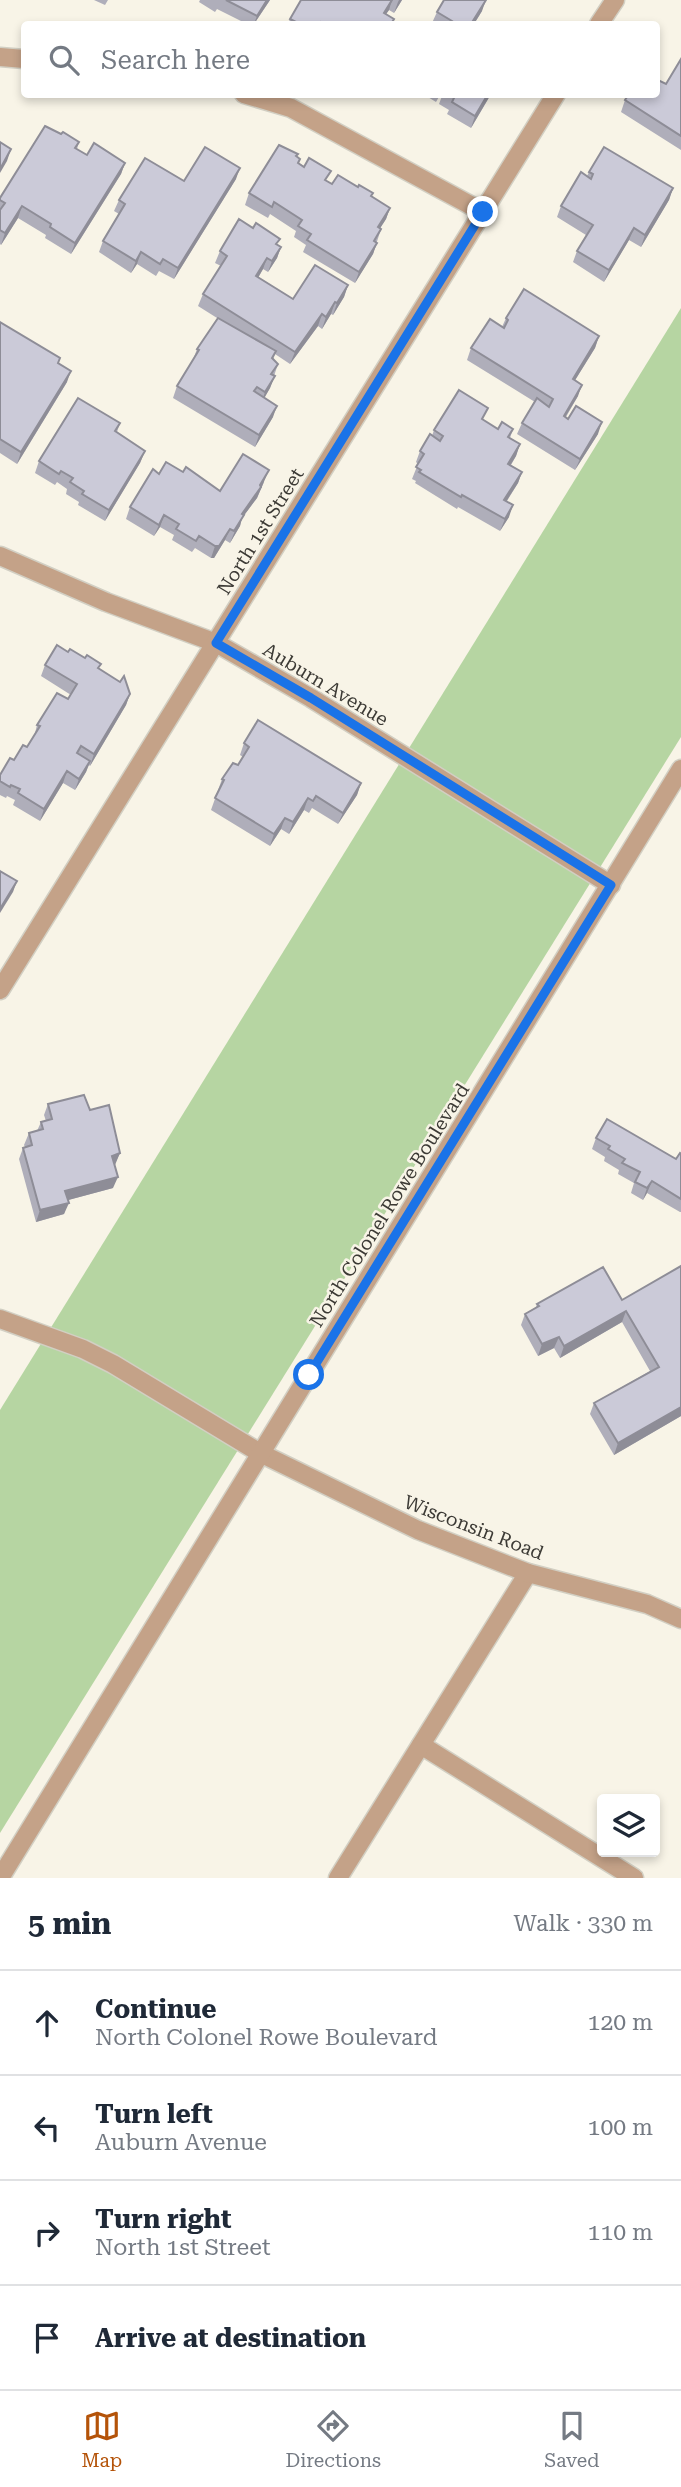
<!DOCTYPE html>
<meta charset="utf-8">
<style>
:root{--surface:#fff;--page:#f6f6f7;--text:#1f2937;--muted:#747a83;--line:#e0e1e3;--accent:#b45309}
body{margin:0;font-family:"Roboto Serif",serif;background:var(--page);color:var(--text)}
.controls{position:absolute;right:21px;bottom:21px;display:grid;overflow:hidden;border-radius:7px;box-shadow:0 4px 10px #0003}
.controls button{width:63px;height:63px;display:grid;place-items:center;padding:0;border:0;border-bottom:2px solid var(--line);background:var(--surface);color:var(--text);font:35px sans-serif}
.stop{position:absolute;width:21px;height:21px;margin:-16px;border:5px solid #1a73e8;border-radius:50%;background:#fff}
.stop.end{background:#1a73e8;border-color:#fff;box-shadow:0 2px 7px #0008}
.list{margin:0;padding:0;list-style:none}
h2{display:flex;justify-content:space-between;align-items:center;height:91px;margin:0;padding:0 28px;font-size:30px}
h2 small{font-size:23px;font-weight:400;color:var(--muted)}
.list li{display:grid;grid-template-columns:46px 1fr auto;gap:21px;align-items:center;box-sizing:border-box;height:105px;padding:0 28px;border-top:2px solid var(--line)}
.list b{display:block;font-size:26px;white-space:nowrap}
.list p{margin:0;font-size:23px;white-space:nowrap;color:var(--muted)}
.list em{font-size:23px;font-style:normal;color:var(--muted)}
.icon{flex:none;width:38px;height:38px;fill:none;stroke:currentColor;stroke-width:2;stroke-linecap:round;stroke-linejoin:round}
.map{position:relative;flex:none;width:681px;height:1878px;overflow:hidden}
.search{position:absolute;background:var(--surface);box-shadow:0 4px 10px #0003;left:21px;right:21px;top:21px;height:77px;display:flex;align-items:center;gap:18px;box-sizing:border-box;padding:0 24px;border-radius:7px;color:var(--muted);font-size:26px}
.sheet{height:511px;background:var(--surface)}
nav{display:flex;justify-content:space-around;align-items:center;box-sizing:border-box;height:98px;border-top:2px solid var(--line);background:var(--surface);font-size:19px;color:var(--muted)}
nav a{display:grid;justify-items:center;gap:4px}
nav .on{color:var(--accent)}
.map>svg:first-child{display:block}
.green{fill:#b6d5a2}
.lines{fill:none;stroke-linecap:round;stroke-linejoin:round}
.minor-casing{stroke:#d2cfc3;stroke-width:21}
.tertiary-casing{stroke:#d2cfc3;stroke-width:21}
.minor{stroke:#c4a288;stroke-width:18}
.tertiary{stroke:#c4a288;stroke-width:18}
.wall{fill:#afaeba}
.shaded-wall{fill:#8e8d97}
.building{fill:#cbcad8;stroke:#8e8d97;stroke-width:2}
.route{stroke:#1a73e8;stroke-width:9}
.labels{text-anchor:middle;stroke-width:5;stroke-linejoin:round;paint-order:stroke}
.street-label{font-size:19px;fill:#3c3a35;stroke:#f8f4e7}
</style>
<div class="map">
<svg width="681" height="1878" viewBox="0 0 681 1878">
<rect width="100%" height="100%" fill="#f8f4e7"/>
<path class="green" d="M681,308V737L0,1833V1410Z"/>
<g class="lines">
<g class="minor-casing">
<g id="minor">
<path d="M599,24L615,0"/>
<path d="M0,57L24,59"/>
<path d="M244,94L291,108L483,212"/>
<path d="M0,556L106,602L216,643L311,698L611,885"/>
<path d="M0,990L556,94"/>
<path d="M421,1745L634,1878"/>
<path d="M338,1878L528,1573"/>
</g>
</g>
<g class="tertiary-casing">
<g id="tertiary">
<path d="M0,1319L83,1349L113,1364L260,1453L418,1530L528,1573L647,1604L681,1619"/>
<path d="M0,1878L681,769"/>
</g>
</g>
<use href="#minor" class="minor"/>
<use href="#tertiary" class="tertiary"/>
</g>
<g class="wall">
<path d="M94,0H108L105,5Z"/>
<path d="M200,0H270L254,24H247L217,9L215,12L199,2Z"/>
<path d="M301,0H402L394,13L389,10L386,14L392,24H288L290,19Z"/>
<path d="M482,11L474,24H434L432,23L437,12Z"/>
<path d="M681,59V150L621,112L625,100L666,84Z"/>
<path d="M423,94H491L471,128L447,114L449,110L439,104L442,96L440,95L436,102Z"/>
<path d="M79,142L77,149L87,155L125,163L121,174L71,254L45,238L46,235L18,218L1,245L0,244V198Z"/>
<path d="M297,156L299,163L332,184L358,187L373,193L371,197L390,208L386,219L380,228L381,229L373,254L355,283L303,252L306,245L294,237L296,231L270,214L268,218L245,205L249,193Z"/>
<path d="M589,172L673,188L669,200L641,247L629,240L604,282L573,262L577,251L586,235L557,217L561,206L587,176Z"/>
<path d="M236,179L174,279L159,271L156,276L137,264L131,273L99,252L103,241L119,214L114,211L119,200L184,181Z"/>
<path d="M277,244L281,247L277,258L268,272L263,269L258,278L293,299L348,285L344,297L333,315L331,314L322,329L318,326L290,364L275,354L273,360L278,364L270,388L264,398L273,417L255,447L173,398L177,386L193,360L197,349L225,323L198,306L203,294L221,266L215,263L220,251Z"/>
<path d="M506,318L599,336L595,348L575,380L578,396L566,417L598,434L575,470L517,434L522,423L535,402L467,360L471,348L502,327Z"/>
<path d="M0,322L58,363L67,382L17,464L0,453Z"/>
<path d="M484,421L498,429H513L510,438L520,444L516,456L511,465L522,472L518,483L507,501L509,517L500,531L458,507L457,509L415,483L416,481L412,479L418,464L416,462L420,451L432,436L434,430Z"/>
<path d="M120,423L117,432L145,451L140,463L105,521L78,505L79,502L66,494L67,489L57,482L55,485L35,473L39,461Z"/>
<path d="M183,472L220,491L264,482L257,498L242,518L240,526L230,543L225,540L214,558H211L195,548L192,552L172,540L174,535L160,527L154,536L126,519L130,507L159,474Z"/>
<path d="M68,652L99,669L130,694L126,705L90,766L89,765L86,772L75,790L63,783L40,821L13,805L15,800L7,796L6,798L0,795V775L14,760L27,747L34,737L37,725L68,699L71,695L41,676L45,665Z"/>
<path d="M244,743L361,783L357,795L338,824L312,808L309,813L304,810L289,834L281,829L270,846L211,810L222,779L238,765L243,757L240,755Z"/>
<path d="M48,1104L90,1110L120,1153L114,1165L113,1188L68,1200L64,1214L36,1222L19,1159L23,1148L25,1147L24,1145L29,1133L37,1131L41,1122L46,1121L44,1115Z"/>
<path d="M596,1138L676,1159L681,1154V1212H680L647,1193L643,1200L631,1193L634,1183L618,1174L619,1170L604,1161L605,1157L592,1149Z"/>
<path d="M681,1266V1416L614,1455L590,1414L594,1403L650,1371L622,1322L560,1358L554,1348L538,1356L521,1325L525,1314L536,1307L537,1304L622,1300Z"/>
</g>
<g class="shaded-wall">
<path d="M267,0H270L254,24L257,16Z"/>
<path d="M392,0L389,10L379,24L384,13Z"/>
<path d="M399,0H402L394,13L398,2Z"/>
<path d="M486,0L482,11L474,24H471Z"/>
<path d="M488,94H491L471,128L475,116Z"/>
<path d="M11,149L7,161L0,173V169Z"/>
<path d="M125,163L121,174L71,254L75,243Z"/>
<path d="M240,168L236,179L174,279L178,268Z"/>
<path d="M673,188L669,200L641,247L645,235Z"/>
<path d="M22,206L18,218L1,245L5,233Z"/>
<path d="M390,208L386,219L374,238L378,227Z"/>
<path d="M634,228L629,240L604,282L609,270Z"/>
<path d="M377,243L373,254L355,283L359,272Z"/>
<path d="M281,247L277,258L268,272L272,261Z"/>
<path d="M141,252L137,264L131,273L136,261Z"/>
<path d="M267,258L263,269L252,288L256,276Z"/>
<path d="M348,285L344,297L333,315L337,303Z"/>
<path d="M335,302L331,314L322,329L326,317Z"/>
<path d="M322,314L318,326L290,364L295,352Z"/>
<path d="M599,336L595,348L569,390L573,379Z"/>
<path d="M71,371L67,382L17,464L21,452Z"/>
<path d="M275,376L270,388L261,404L265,392Z"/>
<path d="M582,385L578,396L559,427L564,416Z"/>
<path d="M277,406L273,417L255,447L259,435Z"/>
<path d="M602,422L598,434L575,470L580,459Z"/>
<path d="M520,444L516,456L504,475L508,464Z"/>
<path d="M145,451L140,463L105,521L109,510Z"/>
<path d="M269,470L257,498L242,518L240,526L230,543L242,514Z"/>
<path d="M522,472L518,483L500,511L504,500Z"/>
<path d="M513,505L509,517L500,531L505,519Z"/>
<path d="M164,515L160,527L154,536L159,525Z"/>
<path d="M230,529L225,540L214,558H211L215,546Z"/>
<path d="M130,694L126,705L90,766L94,754Z"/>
<path d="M90,761L86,772L75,790L79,779Z"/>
<path d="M67,771L63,783L40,821L44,809Z"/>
<path d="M361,783L357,795L338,824L343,813Z"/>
<path d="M308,798L304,810L289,834L293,822Z"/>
<path d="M285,818L281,829L270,846L274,834Z"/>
<path d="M17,881L13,892L0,913V909Z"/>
<path d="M120,1153L115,1165L108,1167L112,1156Z"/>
<path d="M118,1177L113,1188L61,1202L65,1191Z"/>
<path d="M652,1181L647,1193L643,1200L647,1188Z"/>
<path d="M69,1203L64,1214L36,1222L40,1210Z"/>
<path d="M626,1311L622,1322L560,1358L564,1346Z"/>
<path d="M559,1337L554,1348L538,1356L542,1344Z"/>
<path d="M681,1407V1416L614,1455L618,1443Z"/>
</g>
<g class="building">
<path d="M226,0H267L257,16Z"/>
<path d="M301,0H392L384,13L394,19L391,24H326L321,22L319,24H300L290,19Z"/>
<path d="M444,0H486L471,24H450L452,21L437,12Z"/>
<path d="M681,59V136L625,100L629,94H656V79L666,84Z"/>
<path d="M447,94H488L475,116L452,102L454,98Z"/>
<path d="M45,126L61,134L63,132L79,142L75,148L87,155L94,143L125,163L75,243L50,227L51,224L22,206L5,233L0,230V210L5,203L0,200V198Z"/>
<path d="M0,142L11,149L0,169Z"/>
<path d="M279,145L298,154L296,156L300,159L298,163L304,167L309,158L331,171L325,180L332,184L338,175L358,187L359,185L373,193L371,196L390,208L378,227L381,229L374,241L377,243L359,272L307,240L311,234L298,226L302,220L274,202L272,207L249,193Z"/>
<path d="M205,147L240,168L178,268L163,259L160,264L141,252L136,261L103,241L125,204L119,200L145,158L184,181Z"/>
<path d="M604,147L673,188L645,235L634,228L609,270L577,251L593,225L561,206L581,172L591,179L593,174L589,172Z"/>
<path d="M239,219L253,228L256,223L280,239L276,244L281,247L272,261L267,258L256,276L293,299L315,265L348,285L337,303L335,302L326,317L322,314L295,352L203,294L227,256L220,251Z"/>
<path d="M524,289L599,336L573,379L582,385L564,416L568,419L576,406L602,422L580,459L522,423L537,398L549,407L553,399L471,348L490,319L504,328L508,320L506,318Z"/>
<path d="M218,318L276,351L272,358L278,364L271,374L275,376L265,392L257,387L254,391L277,406L259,435L177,386L199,350L197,349Z"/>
<path d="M0,322L60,358L58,363L71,371L21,452L0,439Z"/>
<path d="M459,390L488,408L482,419L498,429L502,422L513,429L508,437L520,444L508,464L522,472L504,500L513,505L505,519L462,495L461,497L419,472L421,470L416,467L424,454L420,451L430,434L440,441L443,436L434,430Z"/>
<path d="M78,398L120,423L115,431L145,451L109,510L82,494L84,491L70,482L73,478L61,471L59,474L39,461Z"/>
<path d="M243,454L269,470L260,485L261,487L242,514L244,515L234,531L230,529L219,546H215L199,536L196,541L176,529L179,524L164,515L159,525L130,507L153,469L159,474L166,462L183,472L186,467L220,491Z"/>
<path d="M57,645L68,652L70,649L85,658L87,655L101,664L98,668L120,682L124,676L130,694L94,754L81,746L77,753L90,761L79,779L67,771L44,809L18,793L20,789L11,785L10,787L0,781V775L10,758L14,760L23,745L27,747L40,726L37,725L57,693L68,699L77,684L45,665Z"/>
<path d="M258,720L361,783L343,813L316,796L313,801L308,798L293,822L285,818L274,834L215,798L224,780L222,779L233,763L238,765L249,747L244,743Z"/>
<path d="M0,871L17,881L0,909Z"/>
<path d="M84,1095L90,1110L109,1105L120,1153L112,1156L118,1177L65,1191L69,1203L40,1210L23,1148L32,1145L29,1133L43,1129L41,1122L52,1119L48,1104Z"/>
<path d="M607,1119L676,1159L680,1153L681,1154V1199L652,1181L647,1188L635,1182L640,1172L622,1163L625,1159L608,1149L610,1146L596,1138Z"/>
<path d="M681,1266V1407L618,1443L594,1403L659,1367L626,1311L564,1346L559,1337L542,1344L525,1314L539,1306L537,1304L603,1267L622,1300Z"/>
</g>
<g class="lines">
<path class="route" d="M309,1375L611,885L311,698L216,643L483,212"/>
</g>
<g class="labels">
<g class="street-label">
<text transform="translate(260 531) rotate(-58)" y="7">North 1st Street</text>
<text transform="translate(326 684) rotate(31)" y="7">Auburn Avenue</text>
<text transform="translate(389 1205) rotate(-58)" y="7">North Colonel Rowe Boulevard</text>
<text transform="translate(474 1527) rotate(21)" y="7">Wisconsin Road</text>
</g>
</g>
</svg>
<div class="controls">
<button><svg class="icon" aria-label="layers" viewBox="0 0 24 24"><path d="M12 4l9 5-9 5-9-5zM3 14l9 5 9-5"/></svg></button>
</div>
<div class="stop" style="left:309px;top:1375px"></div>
<div class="stop end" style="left:483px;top:212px"></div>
<div class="search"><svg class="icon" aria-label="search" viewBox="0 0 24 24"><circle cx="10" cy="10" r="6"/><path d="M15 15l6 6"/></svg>Search here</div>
</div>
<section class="sheet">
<h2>5 min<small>Walk · 330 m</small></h2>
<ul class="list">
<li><svg class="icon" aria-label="ahead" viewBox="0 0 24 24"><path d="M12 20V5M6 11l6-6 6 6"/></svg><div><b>Continue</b><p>North Colonel Rowe Boulevard</p></div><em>120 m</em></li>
<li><svg class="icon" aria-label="left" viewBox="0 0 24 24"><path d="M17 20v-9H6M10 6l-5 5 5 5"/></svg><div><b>Turn left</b><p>Auburn Avenue</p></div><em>100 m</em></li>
<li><svg class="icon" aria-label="right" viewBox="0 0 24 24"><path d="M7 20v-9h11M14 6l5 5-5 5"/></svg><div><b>Turn right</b><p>North 1st Street</p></div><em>110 m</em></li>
<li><svg class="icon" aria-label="arrive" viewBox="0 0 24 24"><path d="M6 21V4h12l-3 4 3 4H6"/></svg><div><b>Arrive at destination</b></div></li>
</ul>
</section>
<nav>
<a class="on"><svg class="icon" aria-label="map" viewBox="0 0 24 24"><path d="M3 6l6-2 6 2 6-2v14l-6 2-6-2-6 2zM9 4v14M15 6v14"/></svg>Map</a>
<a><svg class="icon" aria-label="directions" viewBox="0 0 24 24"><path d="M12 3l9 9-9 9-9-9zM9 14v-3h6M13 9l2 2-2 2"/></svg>Directions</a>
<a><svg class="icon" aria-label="saved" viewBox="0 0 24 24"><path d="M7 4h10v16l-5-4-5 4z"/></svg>Saved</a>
</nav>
